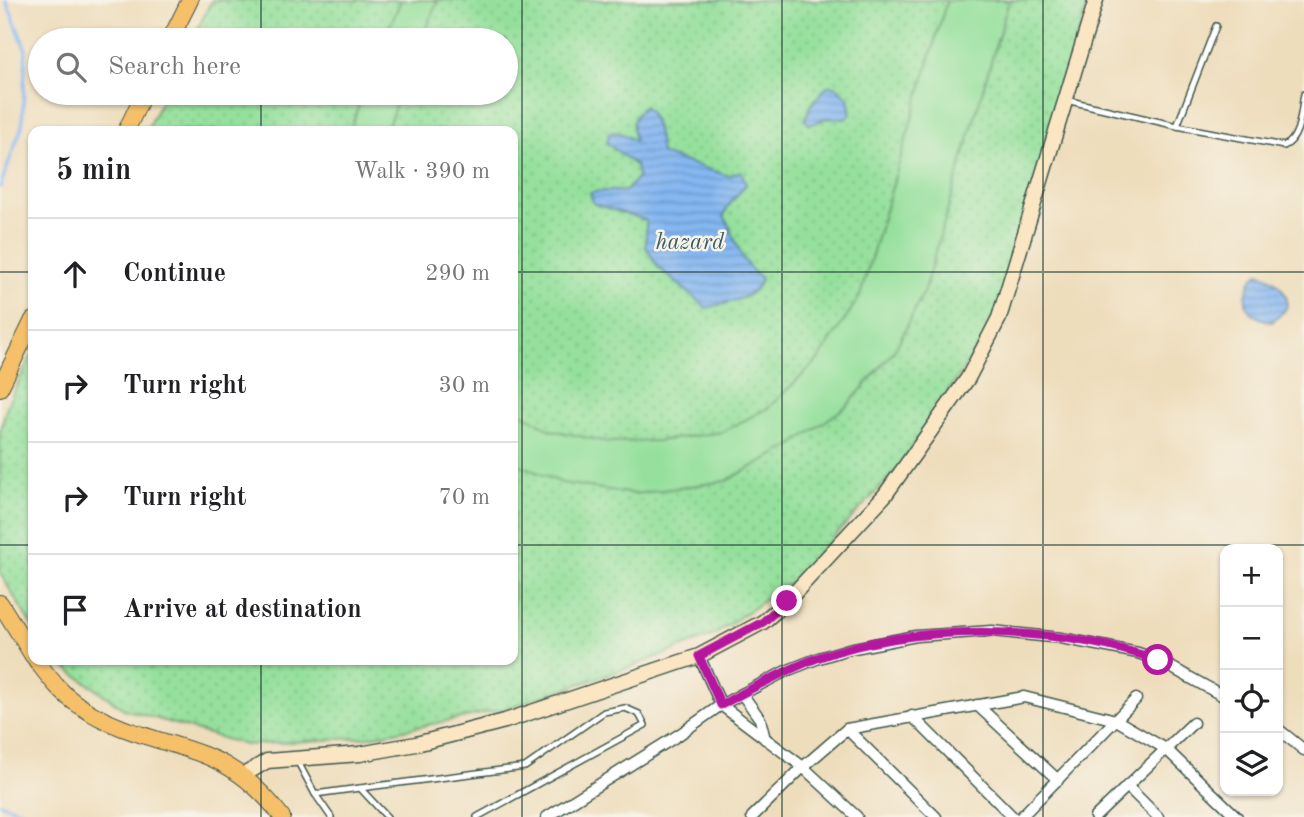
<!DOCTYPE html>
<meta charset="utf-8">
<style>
:root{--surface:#fff;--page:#f6f6f6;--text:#202124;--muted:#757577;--line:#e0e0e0}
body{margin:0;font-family:"Old Standard TT",serif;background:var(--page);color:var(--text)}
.controls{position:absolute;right:21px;bottom:21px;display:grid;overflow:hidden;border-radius:14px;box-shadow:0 2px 5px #0004}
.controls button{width:63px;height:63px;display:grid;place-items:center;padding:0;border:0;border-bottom:2px solid var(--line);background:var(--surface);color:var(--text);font:35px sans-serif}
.stop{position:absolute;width:21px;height:21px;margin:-16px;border:5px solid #b5179e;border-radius:50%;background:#fff}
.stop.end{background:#b5179e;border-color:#fff;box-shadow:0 2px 7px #0008}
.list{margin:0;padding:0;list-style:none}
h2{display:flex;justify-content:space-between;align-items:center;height:91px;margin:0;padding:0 28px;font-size:30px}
h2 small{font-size:23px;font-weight:400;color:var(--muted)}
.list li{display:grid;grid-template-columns:46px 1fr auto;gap:21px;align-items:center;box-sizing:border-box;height:112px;padding:0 28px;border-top:2px solid var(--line)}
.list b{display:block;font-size:26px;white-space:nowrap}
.list em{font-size:23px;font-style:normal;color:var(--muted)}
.icon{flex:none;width:38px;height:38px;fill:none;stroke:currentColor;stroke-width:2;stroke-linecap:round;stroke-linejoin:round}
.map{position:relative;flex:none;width:1304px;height:817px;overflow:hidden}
.search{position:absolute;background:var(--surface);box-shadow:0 2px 5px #0004;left:28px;top:28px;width:490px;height:77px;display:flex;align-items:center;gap:18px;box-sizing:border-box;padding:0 24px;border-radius:38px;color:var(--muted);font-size:26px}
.panel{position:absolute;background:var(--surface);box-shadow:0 2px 5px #0004;left:28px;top:126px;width:490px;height:539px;border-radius:14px}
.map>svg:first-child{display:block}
.grass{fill:url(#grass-dots);stroke:#5a8e68;stroke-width:2}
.garden{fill:#95e09c;stroke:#5a8e68;stroke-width:2}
.water{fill:url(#water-rules);stroke:#527a93;stroke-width:2}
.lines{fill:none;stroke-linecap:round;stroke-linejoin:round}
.stream{stroke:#85b7f2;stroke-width:3.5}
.lane-casing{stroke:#3e5548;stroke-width:8}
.street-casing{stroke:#3e5548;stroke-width:13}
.secondary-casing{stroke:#3e5548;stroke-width:17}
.primary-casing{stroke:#3e5548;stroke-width:18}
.lane{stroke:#fff;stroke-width:5}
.street{stroke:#fff;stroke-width:10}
.secondary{stroke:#fbe6c4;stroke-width:14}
.primary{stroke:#f6c06b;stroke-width:16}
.route{stroke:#b5179e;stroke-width:9}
.grid{fill:none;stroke:#1f3d34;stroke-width:2;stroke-opacity:0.55}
.labels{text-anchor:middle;stroke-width:5;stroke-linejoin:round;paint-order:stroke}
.water-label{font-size:23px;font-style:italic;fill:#385c64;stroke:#f7f3e8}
</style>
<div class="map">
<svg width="1304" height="817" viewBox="0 0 1304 817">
<defs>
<pattern id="grass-dots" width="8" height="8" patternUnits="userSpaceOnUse" patternTransform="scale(1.75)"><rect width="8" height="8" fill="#95e09c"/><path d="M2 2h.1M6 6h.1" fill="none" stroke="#80c187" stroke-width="1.8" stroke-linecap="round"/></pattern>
<pattern id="water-rules" width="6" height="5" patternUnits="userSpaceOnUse" patternTransform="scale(1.75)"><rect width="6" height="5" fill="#85b7f2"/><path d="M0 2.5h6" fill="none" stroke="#6c96c5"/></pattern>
</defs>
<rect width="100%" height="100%" fill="#f7f3e8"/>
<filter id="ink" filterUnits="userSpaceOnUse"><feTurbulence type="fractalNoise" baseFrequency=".0143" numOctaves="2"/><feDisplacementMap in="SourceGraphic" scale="14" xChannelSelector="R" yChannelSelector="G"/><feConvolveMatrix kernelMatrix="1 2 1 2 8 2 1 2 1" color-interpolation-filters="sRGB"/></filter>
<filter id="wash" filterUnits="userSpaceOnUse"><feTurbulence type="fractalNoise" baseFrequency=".00686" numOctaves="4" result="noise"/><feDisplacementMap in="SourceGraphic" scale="28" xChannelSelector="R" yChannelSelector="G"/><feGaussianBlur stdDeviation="1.57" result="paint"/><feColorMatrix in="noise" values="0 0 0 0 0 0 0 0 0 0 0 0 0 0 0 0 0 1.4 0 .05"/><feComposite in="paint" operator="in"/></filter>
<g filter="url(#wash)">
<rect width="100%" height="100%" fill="#edb"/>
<g class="grass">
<path d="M212,0H1088L1019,244L991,327L896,471L792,581L714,635L639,664L504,709L370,737L245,745L124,709L55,660H513V131H146L165,93H506V40H192Z"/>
<path d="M33,353V628L0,573V431L8,403Z"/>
</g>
<g class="garden">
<path d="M401,0H438L421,40H384Z"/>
<path d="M947,0H1009L924,291L895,350L848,405L791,446L726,481L635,494L562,483L513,462V408L551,430L607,442L658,441L722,432L768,408L818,360L860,296Z"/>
<path d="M363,93H400L386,131H350Z"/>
</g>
<g class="water">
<path d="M827,86H835L848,97L851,114L845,119L826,118L810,125L805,120L810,106Z"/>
<path d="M644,106C658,120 658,136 661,154L729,176L741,171L746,184C738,196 728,202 724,216C737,238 738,262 761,278C757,300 725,302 707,308L658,267L646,247V220L594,204L590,193C602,189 614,192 626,191L638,177L636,166L607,143L609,132L620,133L635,141C630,126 632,117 644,106Z"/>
<path d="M1259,273C1272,276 1294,295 1285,310C1282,314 1276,318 1272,322C1251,317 1240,307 1249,286C1251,280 1253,276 1259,273Z"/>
</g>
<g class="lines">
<g class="stream">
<path d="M0,187L22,126L26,50L6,0"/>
<path d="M0,803L37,817"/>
</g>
</g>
</g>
<g filter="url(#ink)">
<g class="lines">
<g class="lane-casing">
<g id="lane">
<path d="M1066,100L1177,126L1284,146C1301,139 1301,109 1304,94"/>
<path d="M1177,126L1216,26"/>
<path d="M298,762L315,794L331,817"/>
<path d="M360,788L525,767L604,712L625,708L639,714L645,725L477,817"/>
<path d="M315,794L360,788L387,817"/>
</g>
</g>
<g class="street-casing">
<g id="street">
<path d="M699,656L721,705L803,767L857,817"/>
<path d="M742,694L760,719L765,739"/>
<path d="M977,705L1058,780"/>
<path d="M912,716L1013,817"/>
<path d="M847,729L936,817"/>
<path d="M1278,729L1304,750"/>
<path d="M1127,786L1158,817"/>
<path d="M547,817L680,734L721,705L786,671L819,658L849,649L916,636L992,631L1061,638L1138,653L1158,660L1225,697"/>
<path d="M752,817L803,767L847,729L1024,697L1116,720L1166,749L1237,817"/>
<path d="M1021,817L1136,699"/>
<path d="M1095,817L1193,723"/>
</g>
</g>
<g class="secondary-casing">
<path id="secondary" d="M242,776L267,761L360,754L416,744L505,721L699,656L763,622L787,601L885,495L968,378L999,318L1096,0"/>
</g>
<g class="primary-casing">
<g id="primary">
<path d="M170,40L190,0"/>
<path d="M126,131L144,93"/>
<path d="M0,388L33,320"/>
<path d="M0,603L33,656"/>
<path d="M36,660C49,677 61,694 80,706C117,732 162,739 204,755C235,767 262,790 282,817"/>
</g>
</g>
<use href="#lane" class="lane"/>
<use href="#street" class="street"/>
<use href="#secondary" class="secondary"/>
<use href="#primary" class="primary"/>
</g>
</g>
<g class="lines" filter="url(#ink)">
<path class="route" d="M787,601L763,622L699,656L721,705C752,688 784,671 817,658C918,622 1057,625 1158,660"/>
</g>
<path class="grid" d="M261,0V40M522,0V817M782,0V817M1043,0V817M261,93V131M0,272H33M513,272H1304M0,545H33M513,545H1304M261,660V817"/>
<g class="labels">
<g class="water-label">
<text x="690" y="249">hazard</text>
</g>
</g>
</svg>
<div class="controls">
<button>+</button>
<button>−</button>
<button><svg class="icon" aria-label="locate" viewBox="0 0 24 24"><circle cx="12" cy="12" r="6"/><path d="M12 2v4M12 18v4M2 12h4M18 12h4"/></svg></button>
<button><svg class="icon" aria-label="layers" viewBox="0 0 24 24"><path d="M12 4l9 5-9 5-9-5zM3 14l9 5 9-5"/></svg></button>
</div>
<div class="stop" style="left:1158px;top:660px"></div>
<div class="stop end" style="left:787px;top:601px"></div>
<div class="search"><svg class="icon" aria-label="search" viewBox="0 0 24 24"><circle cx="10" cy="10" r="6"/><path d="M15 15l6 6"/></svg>Search here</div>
<section class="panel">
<h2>5 min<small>Walk · 390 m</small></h2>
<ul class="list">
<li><svg class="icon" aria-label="ahead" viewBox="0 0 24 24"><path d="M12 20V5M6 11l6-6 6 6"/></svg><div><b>Continue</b></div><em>290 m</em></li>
<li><svg class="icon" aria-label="right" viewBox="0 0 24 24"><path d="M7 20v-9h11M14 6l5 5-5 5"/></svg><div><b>Turn right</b></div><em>30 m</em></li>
<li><svg class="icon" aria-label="right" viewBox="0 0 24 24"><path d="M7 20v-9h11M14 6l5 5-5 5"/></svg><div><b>Turn right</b></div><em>70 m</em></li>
<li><svg class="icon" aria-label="arrive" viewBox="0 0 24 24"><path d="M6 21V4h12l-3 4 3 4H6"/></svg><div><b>Arrive at destination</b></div></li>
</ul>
</section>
</div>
